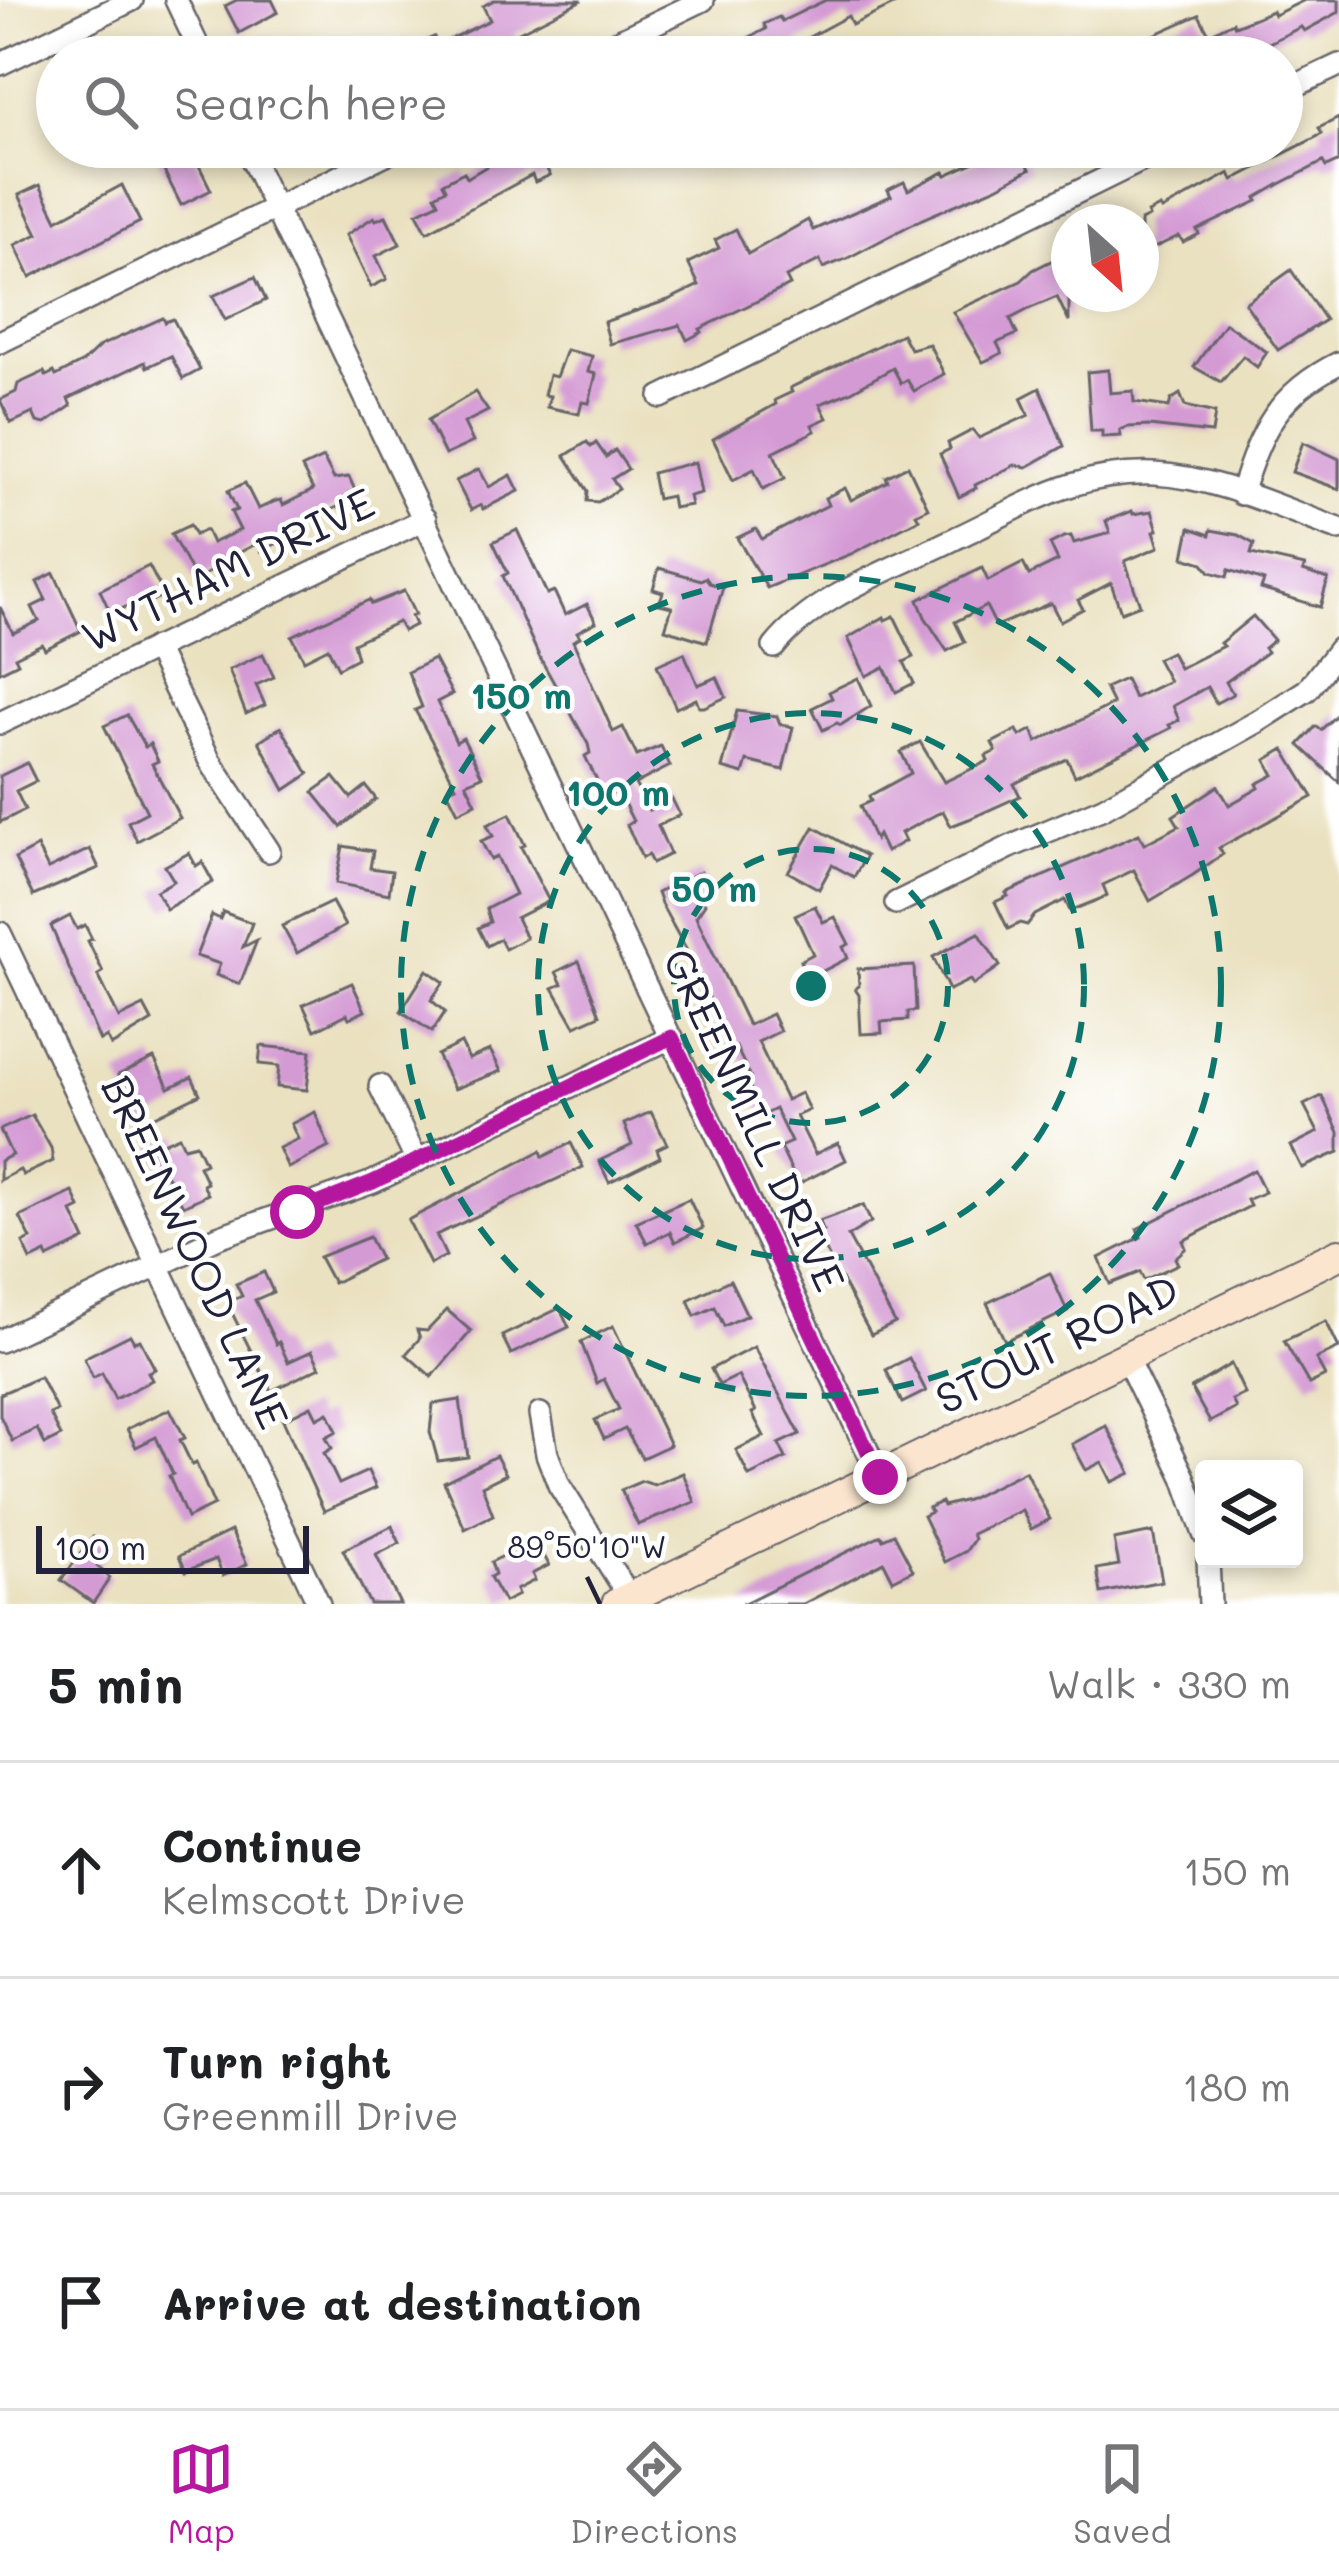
<!DOCTYPE html>
<meta charset="utf-8">
<style>
:root{--surface:#fff;--page:#f2f2f2;--text:#202124;--muted:#757577;--line:#e0e0e0;--accent:#b5179e}
body{margin:0;font-family:Mali,sans-serif;background:var(--page);color:var(--text)}
.controls{position:absolute;right:36px;bottom:36px;display:grid;overflow:hidden;border-radius:12px;box-shadow:0 6px 18px #0003}
.controls button{width:108px;height:108px;display:grid;place-items:center;padding:0;border:0;border-bottom:3px solid var(--line);background:var(--surface);color:var(--text);font:60px sans-serif}
.compass{position:absolute;left:1051px;top:204px;width:108px;height:108px;border-radius:50%;background:var(--surface);box-shadow:0 6px 18px #0003;rotate:153deg}
.scale{position:absolute;left:36px;bottom:30px;width:273px;box-sizing:border-box;padding-left:12px;border:6px solid #22223b;border-top:0;font-size:33px;line-height:42px;white-space:nowrap;color:#22223b;-webkit-text-stroke:9px #fff;paint-order:stroke}
.stop{position:absolute;width:36px;height:36px;margin:-27px;border:9px solid #b5179e;border-radius:50%;background:#fff}
.stop.end{background:#b5179e;border-color:#fff;box-shadow:0 3px 12px #0008}
.list{margin:0;padding:0;list-style:none}
h2{display:flex;justify-content:space-between;align-items:center;height:156px;margin:0;padding:0 48px;font-size:51px}
h2 small{font-size:39px;font-weight:400;color:var(--muted)}
.list li{display:grid;grid-template-columns:78px 1fr auto;gap:36px;align-items:center;box-sizing:border-box;height:216px;padding:0 48px;border-top:3px solid var(--line)}
.list b{display:block;font-size:45px;white-space:nowrap}
.list p{margin:0;font-size:39px;white-space:nowrap;color:var(--muted)}
.list em{font-size:39px;font-style:normal;color:var(--muted)}
.icon{flex:none;width:66px;height:66px;fill:none;stroke:currentColor;stroke-width:2;stroke-linecap:round;stroke-linejoin:round}
.map{position:relative;flex:none;width:1339px;height:1604px;overflow:hidden}
.search{position:absolute;background:var(--surface);box-shadow:0 6px 18px #0003;left:36px;right:36px;top:36px;height:132px;display:flex;align-items:center;gap:30px;box-sizing:border-box;padding:0 42px;border-radius:66px;color:var(--muted);font-size:45px}
.sheet{height:804px;background:var(--surface)}
nav{display:flex;justify-content:space-around;align-items:center;box-sizing:border-box;height:168px;border-top:3px solid var(--line);background:var(--surface);font-size:33px;color:var(--muted)}
nav a{display:grid;justify-items:center;gap:6px}
nav .on{color:var(--accent)}
.map>svg:first-child{display:block}
.building{fill:#d49ad4}
.lines{fill:none;stroke-linecap:round;stroke-linejoin:round}
.street-casing{stroke:#68656a;stroke-width:26}
.secondary-casing{stroke:#68656a;stroke-width:34}
.street{stroke:#fff;stroke-width:21}
.secondary{stroke:#fbe5cf;stroke-width:30}
.route{stroke:#b5179e;stroke-width:15}
.ticks{fill:none;stroke:#22223b;stroke-width:4.5}
.ring{fill:none;stroke:#0f766e;stroke-width:6;stroke-dasharray:21 15}
.labels{text-anchor:middle;stroke-width:9;stroke-linejoin:round;paint-order:stroke}
.street-label{font-size:42px;fill:#22223b;stroke:#fff}
.ticks-label{font-size:30px;text-anchor:middle;fill:#22223b;stroke:#fff;stroke-width:9;stroke-linejoin:round;paint-order:stroke}
.centre{fill:#0f766e;stroke:#fff;stroke-width:6}
.ring-label{font-size:36px;text-anchor:middle;font-weight:bold;fill:#0f766e;stroke:#fff;stroke-width:9;stroke-linejoin:round;paint-order:stroke}
</style>
<div class="map">
<svg width="1339" height="1604" viewBox="0 0 1339 1604">
<rect width="100%" height="100%" fill="#fff"/>
<filter id="ink" filterUnits="userSpaceOnUse"><feTurbulence type="fractalNoise" baseFrequency=".00833" numOctaves="2"/><feDisplacementMap in="SourceGraphic" scale="24" xChannelSelector="R" yChannelSelector="G"/><feConvolveMatrix kernelMatrix="1 2 1 2 8 2 1 2 1" color-interpolation-filters="sRGB"/></filter>
<filter id="wash" filterUnits="userSpaceOnUse"><feTurbulence type="fractalNoise" baseFrequency=".004" numOctaves="4" result="noise"/><feDisplacementMap in="SourceGraphic" scale="48" xChannelSelector="R" yChannelSelector="G"/><feGaussianBlur stdDeviation="2.7" result="paint"/><feColorMatrix in="noise" values="0 0 0 0 0 0 0 0 0 0 0 0 0 0 0 0 0 1.4 0 .05"/><feComposite in="paint" operator="in"/></filter>
<g filter="url(#wash)">
<rect width="100%" height="100%" fill="#eae1c0"/>
<g id="blocks">
<g class="building">
<path d="M237,0H272L278,12L239,33L225,6Z"/>
<path d="M494,0H582L513,35L517,42L504,48L502,44L477,57H409L420,52L416,45L434,37L438,45L490,20L483,6Z"/>
<path d="M826,0H904L852,25L848,16L772,57H709L766,29L764,24L779,17L782,21Z"/>
<path d="M1305,0H1339V12L1304,31L1301,27L1267,44L1270,48L1257,54L1255,49L1239,57H1165L1154,35L1199,15L1209,34L1233,22L1235,26L1272,11L1274,15Z"/>
<path d="M1339,118V161L1326,167L1323,162L1280,184L1256,198L1258,201L1197,230L1199,234L1183,242L1179,236L1141,254V221L1149,217L1148,213L1160,207L1162,210L1230,173L1233,180L1322,134L1319,128Z"/>
<path d="M162,147H190L211,190L181,205L157,157L165,153Z"/>
<path d="M519,147H568L542,160L550,175L535,182L532,175L427,232L417,213L439,202L435,195L446,189L443,183L464,172L467,178Z"/>
<path d="M972,147H1055L1026,161L1030,169L997,187L922,219L846,259L823,268L820,260L786,277L790,285L700,329L702,332L687,340L680,325L610,344L604,322L668,300L699,285L688,263L719,248L715,240L736,229L748,254L808,220L813,230L891,196L888,190L904,182L908,190L944,172L946,175L979,160Z"/>
<path d="M40,185L57,220L122,185L140,222L30,277L15,245L38,234L19,195Z"/>
<path d="M386,216L400,244L376,256L387,279L371,287L346,235L374,217L376,220Z"/>
<path d="M1069,252V322L1057,297L1033,307L1010,319L1017,334L997,343L1002,353L983,362L953,312L1021,281L1033,270Z"/>
<path d="M1291,270L1325,320L1278,350L1245,303Z"/>
<path d="M255,277L266,300L225,320L213,296Z"/>
<path d="M163,318L165,322L173,319L200,370L183,379L171,356L147,367L145,362L68,399L71,406L45,424L37,422L33,413L11,423L0,400L16,392L18,384L44,372L46,376L54,372L56,376L83,362L100,346Z"/>
<path d="M1225,323L1267,352L1257,367L1243,356L1221,382L1194,367Z"/>
<path d="M902,334L910,349L929,344L944,374L914,391L907,380L901,383L893,368L850,392L820,404L827,418L812,425L815,431L773,452L785,478L763,489L754,469L733,480L713,439L776,404L775,400L792,392L790,388Z"/>
<path d="M566,350L592,356L588,372L596,374L589,403L582,402L579,414L547,407L550,396L544,395L549,375L556,377Z"/>
<path d="M1108,370L1110,393L1133,391L1134,402L1169,407L1171,400L1180,394L1185,406L1215,413L1212,433L1149,426L1128,427L1120,430L1121,436L1102,437V431H1091L1087,372Z"/>
<path d="M1040,388L1064,446L1027,467L1015,465L975,485L976,488L959,497L940,454L950,449L948,443L973,430L979,438L1029,415L1021,398Z"/>
<path d="M475,392L488,411L464,423L473,442L445,455L428,420Z"/>
<path d="M587,442L591,447L596,443L606,457L615,450L628,469L612,479L619,489L598,502L587,501L588,491L565,456Z"/>
<path d="M1303,442L1339,459V489L1292,472Z"/>
<path d="M323,458L334,479L349,477L355,490L349,493L353,500L284,531L288,538L261,551L258,543L227,559L229,563L195,579L171,534L190,525L195,535L206,530L212,543L240,530L231,512L237,510L228,491L245,483L258,509L276,501L281,500L283,505L313,490L302,468Z"/>
<path d="M695,462L701,493L689,496L691,505L673,508L671,496L657,499L652,473Z"/>
<path d="M908,466L928,508L916,514L919,519L851,554L767,588L737,538L756,529L762,539L828,505L825,498L845,488L851,500L888,481L886,477Z"/>
<path d="M479,469L489,487L511,475L519,491L483,509L481,505L471,510L456,481Z"/>
<path d="M1132,511L1133,514L1152,511L1158,530L1154,531L1159,547L1125,561L1140,605L1121,612L1111,583L1078,600L1083,609L1060,621L1051,603L996,626L986,606L955,622L965,642L947,651L925,617L918,600L982,568L988,581L1023,563L1029,575L1058,561L1050,544L1064,537L1071,536L1074,543L1110,533L1106,521Z"/>
<path d="M1190,528L1210,535L1211,530L1238,535L1254,544L1251,554L1305,566L1303,571L1328,579L1320,607L1261,589L1264,581L1229,570L1227,577L1210,572L1203,563L1184,557Z"/>
<path d="M517,530L547,594L554,591L565,615L587,604L596,622L577,632L580,637L573,641L613,732L623,727L637,756L661,746L670,766L635,784L649,810L672,799L680,815L658,826L670,854L652,863L648,855L642,858L633,838L627,825L633,821L618,791L609,796L605,790L602,791L585,756L590,753L588,744L539,656L503,576L508,573L493,542Z"/>
<path d="M149,566L164,595L147,603L144,598L111,614L100,590Z"/>
<path d="M659,568L701,580L706,577L709,583L723,587L707,642L665,629L672,607L659,604L663,592L653,589Z"/>
<path d="M54,573L81,631L45,649L42,644L15,657L18,663L0,672V607L13,633L39,621L32,607L46,600L37,582Z"/>
<path d="M404,591L415,615L411,616L415,625L403,631L398,622L353,643L357,658L338,668L328,648L304,660L292,636L369,600L371,604Z"/>
<path d="M894,616L914,657L904,662L914,683L896,692L884,667L866,676L848,638L884,617L885,620Z"/>
<path d="M1253,616L1274,640L1264,648L1267,652L1226,682L1233,694L1216,703L1207,687L1173,706L1179,720L1169,725L1171,728L1075,776L1067,759L1038,772L1014,784L1020,796L969,819L951,826L943,811L901,833L905,841L886,852L878,835L875,840L860,806L871,801L869,796L911,773L901,752L920,742L944,782L988,761L986,756L996,751L992,743L1017,730L1020,736L1032,730L1037,742L1113,704L1105,688L1125,679L1134,698L1169,681L1157,659L1171,652L1179,668L1190,663L1223,646L1220,643Z"/>
<path d="M684,653L698,685L717,677L726,697L704,707H699L696,699L676,708L657,665Z"/>
<path d="M263,654L274,677L256,685L265,705L246,714L229,670Z"/>
<path d="M434,659L452,694L437,702L456,742L463,738L482,776L466,783L476,803L458,812L447,790L456,786L415,710L422,707L408,672Z"/>
<path d="M858,678L871,706L841,725L837,723L823,730L812,708L832,698L829,692Z"/>
<path d="M737,711L777,716L780,724L793,727L783,770L747,761L743,774L722,768Z"/>
<path d="M1339,712V782L1299,745L1316,726L1321,730Z"/>
<path d="M127,715L145,747L150,744L158,761L152,764L180,818L137,841L128,822L147,812L104,726Z"/>
<path d="M281,727L309,774L285,790L259,741Z"/>
<path d="M1284,749L1313,797L1219,848L1223,854L1193,875L1150,901L1134,870L1103,885L1107,895L1100,899L1070,911L1065,900L1035,915L1027,925L1020,923L1008,929L995,902L1008,896L1006,893L1139,834L1144,844L1179,826L1173,816L1218,786L1229,805L1259,788L1257,784L1274,775L1266,760Z"/>
<path d="M27,763L36,781L16,791L25,810L0,822V776Z"/>
<path d="M334,777L351,798L366,786L376,799L341,827L313,792Z"/>
<path d="M510,814L525,845L521,847L549,901L516,918L526,938L505,949L500,939L487,946L478,928L490,922L486,909L515,894L497,857L491,860L481,841L493,836L487,825Z"/>
<path d="M814,827L866,856L854,877L832,865L819,889L788,872Z"/>
<path d="M343,846L373,851L370,868L392,871L389,894L336,883Z"/>
<path d="M37,847L48,869L90,849L99,868L33,896L15,859Z"/>
<path d="M189,853L196,866L202,862L213,882L166,909L156,891L174,881L165,866Z"/>
<path d="M700,872L709,889L700,894L705,904L696,917L747,1023L749,1025L772,1014L780,1031L758,1042L786,1100L801,1093L809,1110L796,1116L815,1154L838,1143L846,1160L798,1184L780,1147L791,1142L775,1109L763,1115L745,1078L750,1076L736,1047L732,1049L692,960L661,904L657,893Z"/>
<path d="M332,902L345,926L297,953L282,926Z"/>
<path d="M815,906L823,922L835,917L849,944L843,947L848,958L809,978L800,961L813,954L795,915Z"/>
<path d="M223,912L252,923L243,947L257,940L240,984L216,975L220,964L196,956L212,915L220,919Z"/>
<path d="M70,916L77,929L85,925L92,939L88,941L103,972L98,975L119,1018L144,1006L152,1021L111,1046L107,1037L100,1041L51,926Z"/>
<path d="M979,933L1000,966L973,985L970,980L949,990L933,957Z"/>
<path d="M579,961L600,1015L575,1026L553,988L562,984L556,972Z"/>
<path d="M914,966L916,1011L908,1012V1020L881,1022L882,1033L861,1034L859,995L855,989L859,986L858,969Z"/>
<path d="M427,970L444,982L431,1000L445,1012L432,1032L401,1011Z"/>
<path d="M352,983L365,1011L349,1018L347,1014L315,1030L303,1005Z"/>
<path d="M461,1043L469,1059L490,1050L501,1071L454,1089L437,1055Z"/>
<path d="M261,1046L311,1051L307,1090L277,1087L279,1066L259,1064Z"/>
<path d="M154,1058L169,1088L192,1077L200,1094L141,1123L118,1075Z"/>
<path d="M1322,1096L1339,1132V1152L1302,1168L1291,1146L1318,1132L1304,1105Z"/>
<path d="M315,1112L329,1147L288,1168L279,1148L298,1139L291,1124Z"/>
<path d="M651,1112L667,1144L657,1149L660,1157L609,1182L599,1161L632,1145L624,1124Z"/>
<path d="M32,1115L51,1148L53,1161L23,1175L20,1170L0,1180V1161L12,1155L0,1130Z"/>
<path d="M179,1136L184,1147L196,1144L205,1163L199,1166L207,1183L203,1185L208,1194L183,1206L152,1148Z"/>
<path d="M571,1143L583,1167L436,1235L446,1256L430,1264L408,1220L541,1151L543,1157Z"/>
<path d="M1254,1170L1265,1192L1247,1200L1250,1206L1183,1241L1186,1248L1175,1258L1178,1264L1144,1280L1140,1272L1110,1284L1099,1258L1141,1237L1137,1229Z"/>
<path d="M73,1192L80,1208L72,1212L85,1240L48,1258L46,1253L31,1260L23,1243L31,1239L20,1217Z"/>
<path d="M689,1199L703,1228L675,1242L670,1232L647,1243L636,1222Z"/>
<path d="M863,1205L871,1222L848,1236L895,1323L871,1335L816,1233L823,1230L819,1221Z"/>
<path d="M369,1237L380,1259L333,1283L319,1257Z"/>
<path d="M264,1272L273,1292L255,1300L276,1344L279,1342L288,1362L312,1351L320,1367L271,1391L227,1303L242,1296L236,1284Z"/>
<path d="M1050,1273L1067,1311L1005,1341L987,1303Z"/>
<path d="M730,1280L747,1315L724,1326L715,1307L695,1316L688,1300Z"/>
<path d="M560,1308L569,1327L511,1354L502,1336Z"/>
<path d="M447,1310L471,1331L432,1377L406,1354L420,1338L417,1330L427,1331Z"/>
<path d="M1326,1321L1339,1348L1316,1359L1325,1376L1309,1384L1284,1341Z"/>
<path d="M613,1326L670,1445L642,1458L625,1429L604,1439L595,1420L619,1409L604,1379L597,1383L581,1342Z"/>
<path d="M130,1335L134,1342L140,1340L155,1369L148,1372L152,1380L115,1399L102,1373L93,1378L84,1358Z"/>
<path d="M754,1347L800,1434L779,1444L786,1458L749,1476L736,1450L764,1436L752,1413L756,1411L738,1376L719,1385L711,1369Z"/>
<path d="M909,1358L926,1391L902,1403L886,1370Z"/>
<path d="M1231,1364L1245,1394L1232,1400L1236,1408L1210,1422L1191,1388Z"/>
<path d="M40,1377L57,1411L50,1414L61,1436L45,1444L37,1429L12,1441L0,1416V1394Z"/>
<path d="M460,1400L468,1457L438,1461L430,1432L433,1404Z"/>
<path d="M311,1406L317,1418L328,1412L337,1431L326,1437L332,1448L324,1453L339,1484L368,1471L376,1488L324,1511L283,1420Z"/>
<path d="M170,1409L185,1438L180,1440L192,1465L196,1463L214,1505L187,1518L169,1476L173,1474L156,1437L136,1447L127,1429Z"/>
<path d="M1106,1426L1131,1473L1112,1482L1102,1462L1086,1470L1072,1444Z"/>
<path d="M496,1456L506,1474L482,1486L493,1515L465,1529L444,1482Z"/>
<path d="M1025,1471L1050,1519L1031,1529L1022,1510L972,1534L974,1539L966,1551L945,1562L923,1516L931,1512L928,1508L941,1502L943,1506L967,1500Z"/>
<path d="M683,1473L695,1502L638,1525L621,1490L642,1481L654,1485Z"/>
<path d="M392,1526L400,1543L376,1555L400,1604H370L343,1550Z"/>
<path d="M231,1531L247,1564L223,1576L216,1559L186,1571L179,1556Z"/>
<path d="M1153,1532L1162,1581L1101,1593L1097,1569L1119,1565L1114,1540Z"/>
<path d="M894,1534L913,1570L893,1580L884,1562L803,1604H742L881,1535L883,1539Z"/>
<path d="M93,1537L109,1549L97,1566L110,1578L93,1603L61,1580Z"/>
<path d="M536,1540L549,1565L532,1574L535,1580L516,1590L518,1595L504,1602L490,1577L495,1574L491,1562Z"/>
</g>
</g>
</g>
<g filter="url(#ink)">
<use href="#blocks" fill-opacity="0" stroke="#68656a" stroke-width="3"/>
<g class="lines">
<g class="street-casing">
<g id="street">
<path d="M176,0L203,57"/>
<path d="M585,57L703,0"/>
<path d="M0,64L132,0"/>
<path d="M1282,92L1339,65"/>
<path d="M246,147L880,1477"/>
<path d="M0,342L400,147"/>
<path d="M661,397L1169,147"/>
<path d="M1241,494C1260,431 1278,393 1339,363"/>
<path d="M774,647C817,594 894,569 954,539C993,521 1031,498 1072,485C1098,477 1127,473 1154,474C1217,477 1280,508 1339,529"/>
<path d="M155,648L210,761L269,851"/>
<path d="M0,723L425,519"/>
<path d="M896,903L1012,846L1103,808L1257,722L1307,690L1339,649"/>
<path d="M0,933L319,1604"/>
<path d="M380,1086L417,1161"/>
<path d="M0,1341L218,1237L373,1182L672,1037"/>
<path d="M1126,1358L1184,1477L1204,1534"/>
<path d="M540,1414L547,1454L559,1485L630,1598"/>
<path d="M1208,1559L1210,1604"/>
</g>
</g>
<g class="secondary-casing">
<path id="secondary" d="M617,1604L1339,1254"/>
</g>
<use href="#street" class="street"/>
<use href="#secondary" class="secondary"/>
</g>
</g>
<g class="lines" filter="url(#ink)">
<path class="route" d="M297,1212L373,1182L672,1037L880,1477"/>
</g>
<path class="ticks" d="M587,1577L600,1604"/>
<g class="ring">
<circle cx="811" cy="986" r="137"/>
<circle cx="811" cy="986" r="273"/>
<circle cx="811" cy="986" r="410"/>
</g>
<g class="labels">
<g class="street-label">
<text transform="translate(228 570) rotate(-26)" y="15">WYTHAM DRIVE</text>
<text transform="translate(754 1120) rotate(65)" y="15">GREENMILL DRIVE</text>
<text transform="translate(195 1252) rotate(65)" y="15">BREENWOOD LANE</text>
<text transform="translate(1057 1344) rotate(-26)" y="15">STOUT ROAD</text>
</g>
</g>
<g class="ticks-label">
<text x="587" y="1558">89°50'10"W</text>
</g>
<circle cx="811" cy="986" r="18" class="centre"/>
<g class="ring-label">
<text x="521" y="709">150 m</text>
<text x="618" y="806">100 m</text>
<text x="714" y="902">50 m</text>
</g>
</svg>
<div class="controls">
<button><svg class="icon" aria-label="layers" viewBox="0 0 24 24"><path d="M12 4l9 5-9 5-9-5zM3 14l9 5 9-5"/></svg></button>
</div>
<svg class="compass" viewBox="-18 -18 36 36"><path d="M0-13l5 13h-10z" fill="#e53935"/><path d="M0 13l5-13h-10z" fill="#757577"/></svg>
<div class="scale">100 m</div>
<div class="stop" style="left:297px;top:1212px"></div>
<div class="stop end" style="left:880px;top:1477px"></div>
<div class="search"><svg class="icon" aria-label="search" viewBox="0 0 24 24"><circle cx="10" cy="10" r="6"/><path d="M15 15l6 6"/></svg>Search here</div>
</div>
<section class="sheet">
<h2>5 min<small>Walk · 330 m</small></h2>
<ul class="list">
<li><svg class="icon" aria-label="ahead" viewBox="0 0 24 24"><path d="M12 20V5M6 11l6-6 6 6"/></svg><div><b>Continue</b><p>Kelmscott Drive</p></div><em>150 m</em></li>
<li><svg class="icon" aria-label="right" viewBox="0 0 24 24"><path d="M7 20v-9h11M14 6l5 5-5 5"/></svg><div><b>Turn right</b><p>Greenmill Drive</p></div><em>180 m</em></li>
<li><svg class="icon" aria-label="arrive" viewBox="0 0 24 24"><path d="M6 21V4h12l-3 4 3 4H6"/></svg><div><b>Arrive at destination</b></div></li>
</ul>
</section>
<nav>
<a class="on"><svg class="icon" aria-label="map" viewBox="0 0 24 24"><path d="M3 6l6-2 6 2 6-2v14l-6 2-6-2-6 2zM9 4v14M15 6v14"/></svg>Map</a>
<a><svg class="icon" aria-label="directions" viewBox="0 0 24 24"><path d="M12 3l9 9-9 9-9-9zM9 14v-3h6M13 9l2 2-2 2"/></svg>Directions</a>
<a><svg class="icon" aria-label="saved" viewBox="0 0 24 24"><path d="M7 4h10v16l-5-4-5 4z"/></svg>Saved</a>
</nav>
